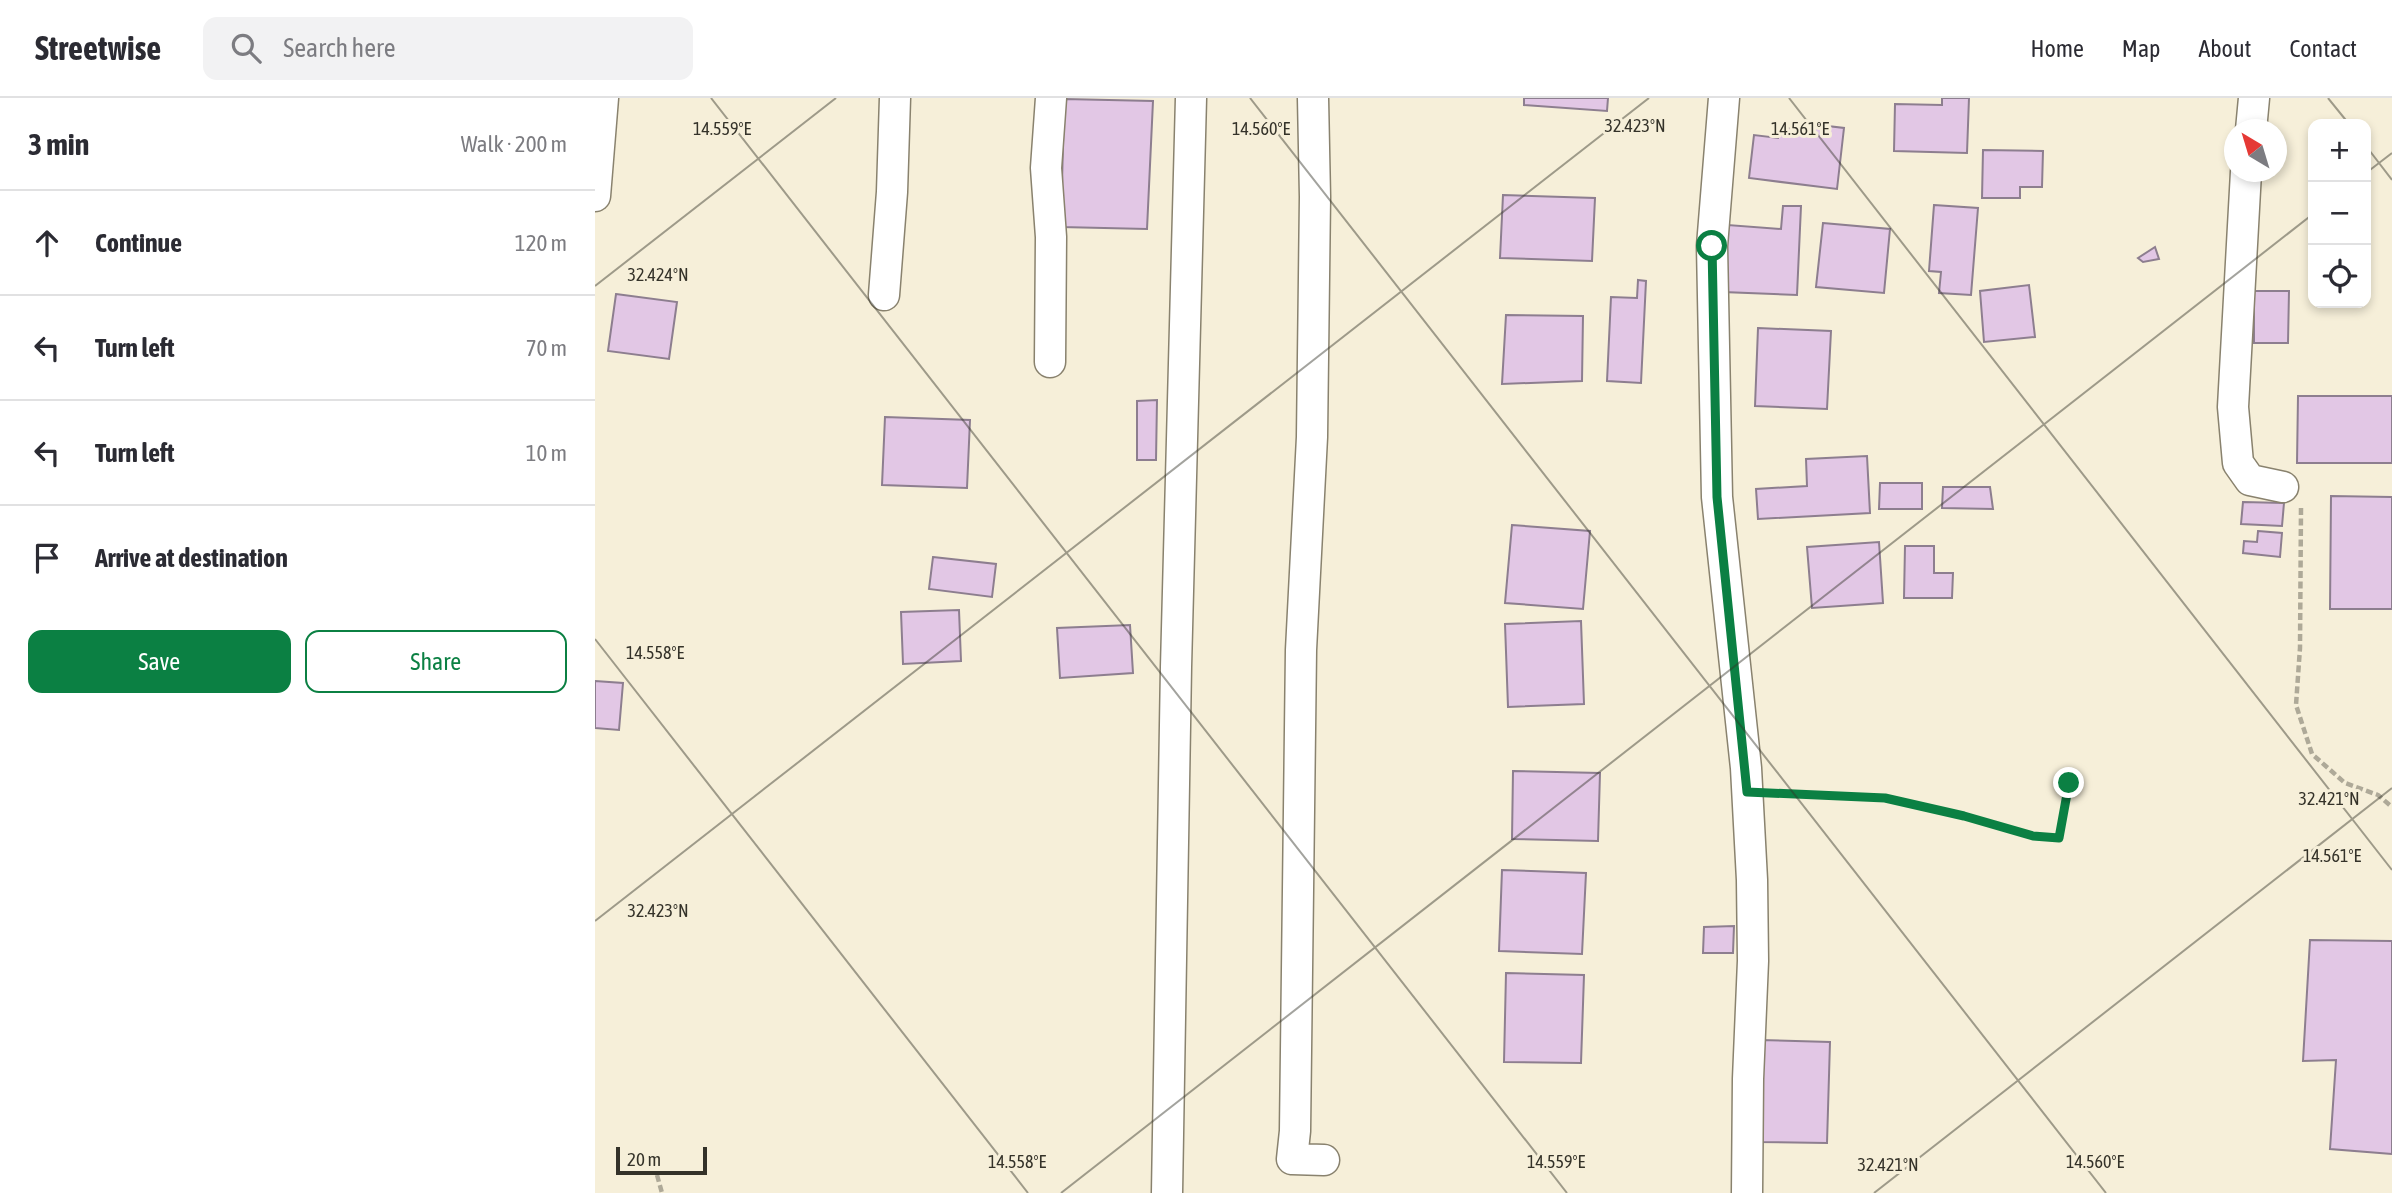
<!DOCTYPE html>
<meta charset="utf-8">
<style>
:root{--surface:#fff;--page:#f2f2f3;--text:#2b2b33;--muted:#7c7c81;--line:#e1e1e2;--accent:#0b8043}
body{margin:0;font-family:"Asap Condensed",sans-serif;background:var(--page);color:var(--text)}
.controls{position:absolute;right:21px;top:21px;display:grid;overflow:hidden;border-radius:14px;box-shadow:0 4px 10px #0003}
.controls button{width:63px;height:63px;display:grid;place-items:center;padding:0;border:0;border-bottom:2px solid var(--line);background:var(--surface);color:var(--text);font:35px sans-serif}
.compass{position:absolute;left:1629px;top:21px;width:63px;height:63px;border-radius:50%;background:var(--surface);box-shadow:0 4px 10px #0003;rotate:322deg}
.scale{position:absolute;left:21px;bottom:18px;width:91px;box-sizing:border-box;padding-left:7px;border:4px solid #343229;border-top:0;font-size:19px;line-height:24px;white-space:nowrap;color:#343229;-webkit-text-stroke:5px #f6efd9;paint-order:stroke}
.stop{position:absolute;width:21px;height:21px;margin:-16px;border:5px solid #0b8043;border-radius:50%;background:#fff}
.stop.end{background:#0b8043;border-color:#fff;box-shadow:0 2px 7px #0008}
.list{margin:0;padding:0;list-style:none}
h2{display:flex;justify-content:space-between;align-items:center;height:91px;margin:0;padding:0 28px;font-size:30px}
h2 small{font-size:23px;font-weight:400;color:var(--muted)}
.list li{display:grid;grid-template-columns:46px 1fr auto;gap:21px;align-items:center;box-sizing:border-box;height:105px;padding:0 28px;border-top:2px solid var(--line)}
.list b{display:block;font-size:26px;white-space:nowrap}
.list em{font-size:23px;font-style:normal;color:var(--muted)}
.actions{display:flex;gap:14px;padding:21px 28px}
.actions a{flex:1;padding:16px 0;border:2px solid var(--accent);border-radius:14px;text-align:center;font-size:24px;color:var(--accent)}
.actions .main{background:var(--accent);color:#fff}
.icon{flex:none;width:38px;height:38px;fill:none;stroke:currentColor;stroke-width:2;stroke-linecap:round;stroke-linejoin:round}
.map{position:relative;flex:none;width:1797px;height:1095px;overflow:hidden}
header{display:flex;align-items:center;gap:42px;box-sizing:border-box;height:98px;padding:0 35px;background:var(--surface);border-bottom:2px solid var(--line)}
header strong{font-size:33px}
nav{display:flex;gap:38px;margin-inline-start:auto;font-size:24px}
.search{width:490px;height:63px;background:var(--page);display:flex;align-items:center;gap:18px;box-sizing:border-box;padding:0 24px;border-radius:14px;color:var(--muted);font-size:26px}
main{display:flex}
aside{flex:1;background:var(--surface)}
.map>svg:first-child{display:block}
.building{fill:#e2c7e5;stroke:#8d7e8f;stroke-width:2}
.lines{fill:none;stroke-linecap:round;stroke-linejoin:round}
.minor-casing{stroke:#89826e;stroke-width:33}
.path{stroke:#aea998;stroke-width:4.5;stroke-dasharray:7 3.5;stroke-linecap:butt}
.minor{stroke:#fff;stroke-width:30}
.route{stroke:#0b8043;stroke-width:9}
.ticks{fill:none;stroke:#343229;stroke-width:2;stroke-opacity:0.45}
.ticks-label{font-size:18px;text-anchor:middle;fill:#343229;stroke:#f6efd9;stroke-width:6;stroke-linejoin:round;paint-order:stroke}
</style>
<header>
<strong>Streetwise</strong>
<div class="search"><svg class="icon" aria-label="search" viewBox="0 0 24 24"><circle cx="10" cy="10" r="6"/><path d="M15 15l6 6"/></svg>Search here</div>
<nav><a>Home</a><a>Map</a><a>About</a><a>Contact</a></nav>
</header>
<main>
<aside>
<h2>3 min<small>Walk · 200 m</small></h2>
<ul class="list">
<li><svg class="icon" aria-label="ahead" viewBox="0 0 24 24"><path d="M12 20V5M6 11l6-6 6 6"/></svg><div><b>Continue</b></div><em>120 m</em></li>
<li><svg class="icon" aria-label="left" viewBox="0 0 24 24"><path d="M17 20v-9H6M10 6l-5 5 5 5"/></svg><div><b>Turn left</b></div><em>70 m</em></li>
<li><svg class="icon" aria-label="left" viewBox="0 0 24 24"><path d="M17 20v-9H6M10 6l-5 5 5 5"/></svg><div><b>Turn left</b></div><em>10 m</em></li>
<li><svg class="icon" aria-label="arrive" viewBox="0 0 24 24"><path d="M6 21V4h12l-3 4 3 4H6"/></svg><div><b>Arrive at destination</b></div></li>
</ul>
<div class="actions"><a class="main">Save</a><a>Share</a></div>
</aside>
<div class="map">
<svg width="1797" height="1095" viewBox="0 0 1797 1095">
<rect width="100%" height="100%" fill="#f6efd9"/>
<g class="building">
<path d="M929,0H1013L1012,13L929,7Z"/>
<path d="M1347,0H1374L1372,55L1299,53L1300,6L1347,7Z"/>
<path d="M469,1L558,3L552,131L466,129Z"/>
<path d="M1207,25L1249,30L1242,91L1154,80L1159,37L1183,40L1184,29L1207,32Z"/>
<path d="M1388,52L1448,53L1447,89H1425V100H1387Z"/>
<path d="M908,97L1000,100L997,163L905,160Z"/>
<path d="M1339,107L1383,110L1376,197L1344,195L1346,174L1334,173Z"/>
<path d="M1188,108H1206L1202,197L1128,194L1133,127L1186,131Z"/>
<path d="M1228,125L1295,131L1289,195L1221,189Z"/>
<path d="M1560,149L1564,161L1548,164L1543,160Z"/>
<path d="M1043,182L1051,183L1046,285L1012,283L1016,199L1042,200Z"/>
<path d="M1434,187L1440,239L1389,244L1385,193Z"/>
<path d="M1659,193H1694L1693,245H1659Z"/>
<path d="M21,196L82,204L74,261L13,253Z"/>
<path d="M911,217L988,218L987,283L907,286Z"/>
<path d="M1163,230L1236,233L1232,311L1160,308Z"/>
<path d="M1703,298H1797V365H1702Z"/>
<path d="M562,302L561,362H542V303Z"/>
<path d="M290,319L375,322L372,390L287,387Z"/>
<path d="M1272,358L1275,415L1163,421L1161,391L1212,388L1211,361Z"/>
<path d="M1285,385H1327V411H1284Z"/>
<path d="M1348,389H1395L1398,411L1347,410Z"/>
<path d="M1736,398L1797,399V511H1735Z"/>
<path d="M1648,404L1689,405L1687,428L1646,426Z"/>
<path d="M917,427L995,433L988,511L910,505Z"/>
<path d="M1663,433L1687,435L1685,459L1648,455L1649,443L1662,444Z"/>
<path d="M1284,444L1288,505L1217,510L1212,449Z"/>
<path d="M1310,448H1339V475H1358L1357,500H1309Z"/>
<path d="M338,459L401,466L397,499L334,491Z"/>
<path d="M364,512L366,563L308,566L306,514Z"/>
<path d="M986,523L989,606L913,609L910,526Z"/>
<path d="M535,527L538,575L465,580L462,530Z"/>
<path d="M0,583L28,585L24,632L0,630Z"/>
<path d="M918,673L1005,675L1003,743L917,741Z"/>
<path d="M907,772L991,775L987,856L904,853Z"/>
<path d="M1139,828L1138,855H1108L1109,829Z"/>
<path d="M1715,842L1797,843V1056L1735,1051L1741,962L1708,963Z"/>
<path d="M911,875L989,877L986,965L909,964Z"/>
<path d="M1165,942L1235,944L1232,1045L1162,1044Z"/>
</g>
<g class="lines">
<g class="minor-casing">
<g id="minor">
<path d="M718,0L720,99L717,339L706,552L700,1033L697,1061L729,1062"/>
<path d="M1129,0L1117,148L1122,399L1151,670L1157,782L1158,863L1153,981L1152,1095"/>
<path d="M1656,32L1659,0"/>
<path d="M1651,74L1638,309L1643,365L1655,382L1688,389"/>
<path d="M0,98L8,0"/>
<path d="M289,197L297,94L300,0"/>
<path d="M455,264L456,139L451,70L456,0"/>
<path d="M572,1095L581,569L596,0"/>
</g>
</g>
<g class="path">
<path d="M1706,410L1705,550L1701,607L1717,656L1750,685L1783,697L1797,709"/>
<path d="M1181,695L1290,700L1369,718L1438,738L1464,740L1474,685"/>
<path d="M62,1077L67,1095"/>
</g>
<use href="#minor" class="minor"/>
</g>
<g class="lines">
<path class="route" d="M1117,148L1122,399L1152,694L1290,700L1369,718L1438,738L1464,740L1474,685"/>
</g>
<path class="ticks" d="M116,0L972,1095M655,0L1511,1095M1194,0L1797,772M1733,0L1754,26M1771,48L1797,82M1771,75L1797,55M0,188L241,0M0,541L433,1095M0,823L1054,0M466,1095L1718,116M1279,1095L1797,690"/>
<g class="ticks-label">
<text x="1040" y="34">32.423°N</text>
<text x="127" y="37">14.559°E</text>
<text x="666" y="37">14.560°E</text>
<text x="1205" y="37">14.561°E</text>
<text x="63" y="183">32.424°N</text>
<text x="60" y="561">14.558°E</text>
<text x="1734" y="707">32.421°N</text>
<text x="1737" y="764">14.561°E</text>
<text x="63" y="819">32.423°N</text>
<text x="422" y="1070">14.558°E</text>
<text x="961" y="1070">14.559°E</text>
<text x="1500" y="1070">14.560°E</text>
<text x="1293" y="1073">32.421°N</text>
</g>
</svg>
<div class="controls">
<button>+</button>
<button>−</button>
<button><svg class="icon" aria-label="locate" viewBox="0 0 24 24"><circle cx="12" cy="12" r="6"/><path d="M12 2v4M12 18v4M2 12h4M18 12h4"/></svg></button>
</div>
<svg class="compass" viewBox="-18 -18 36 36"><path d="M0-13l5 13h-10z" fill="#e53935"/><path d="M0 13l5-13h-10z" fill="#7c7c81"/></svg>
<div class="scale">20 m</div>
<div class="stop" style="left:1117px;top:148px"></div>
<div class="stop end" style="left:1474px;top:685px"></div>
</div>
</main>
